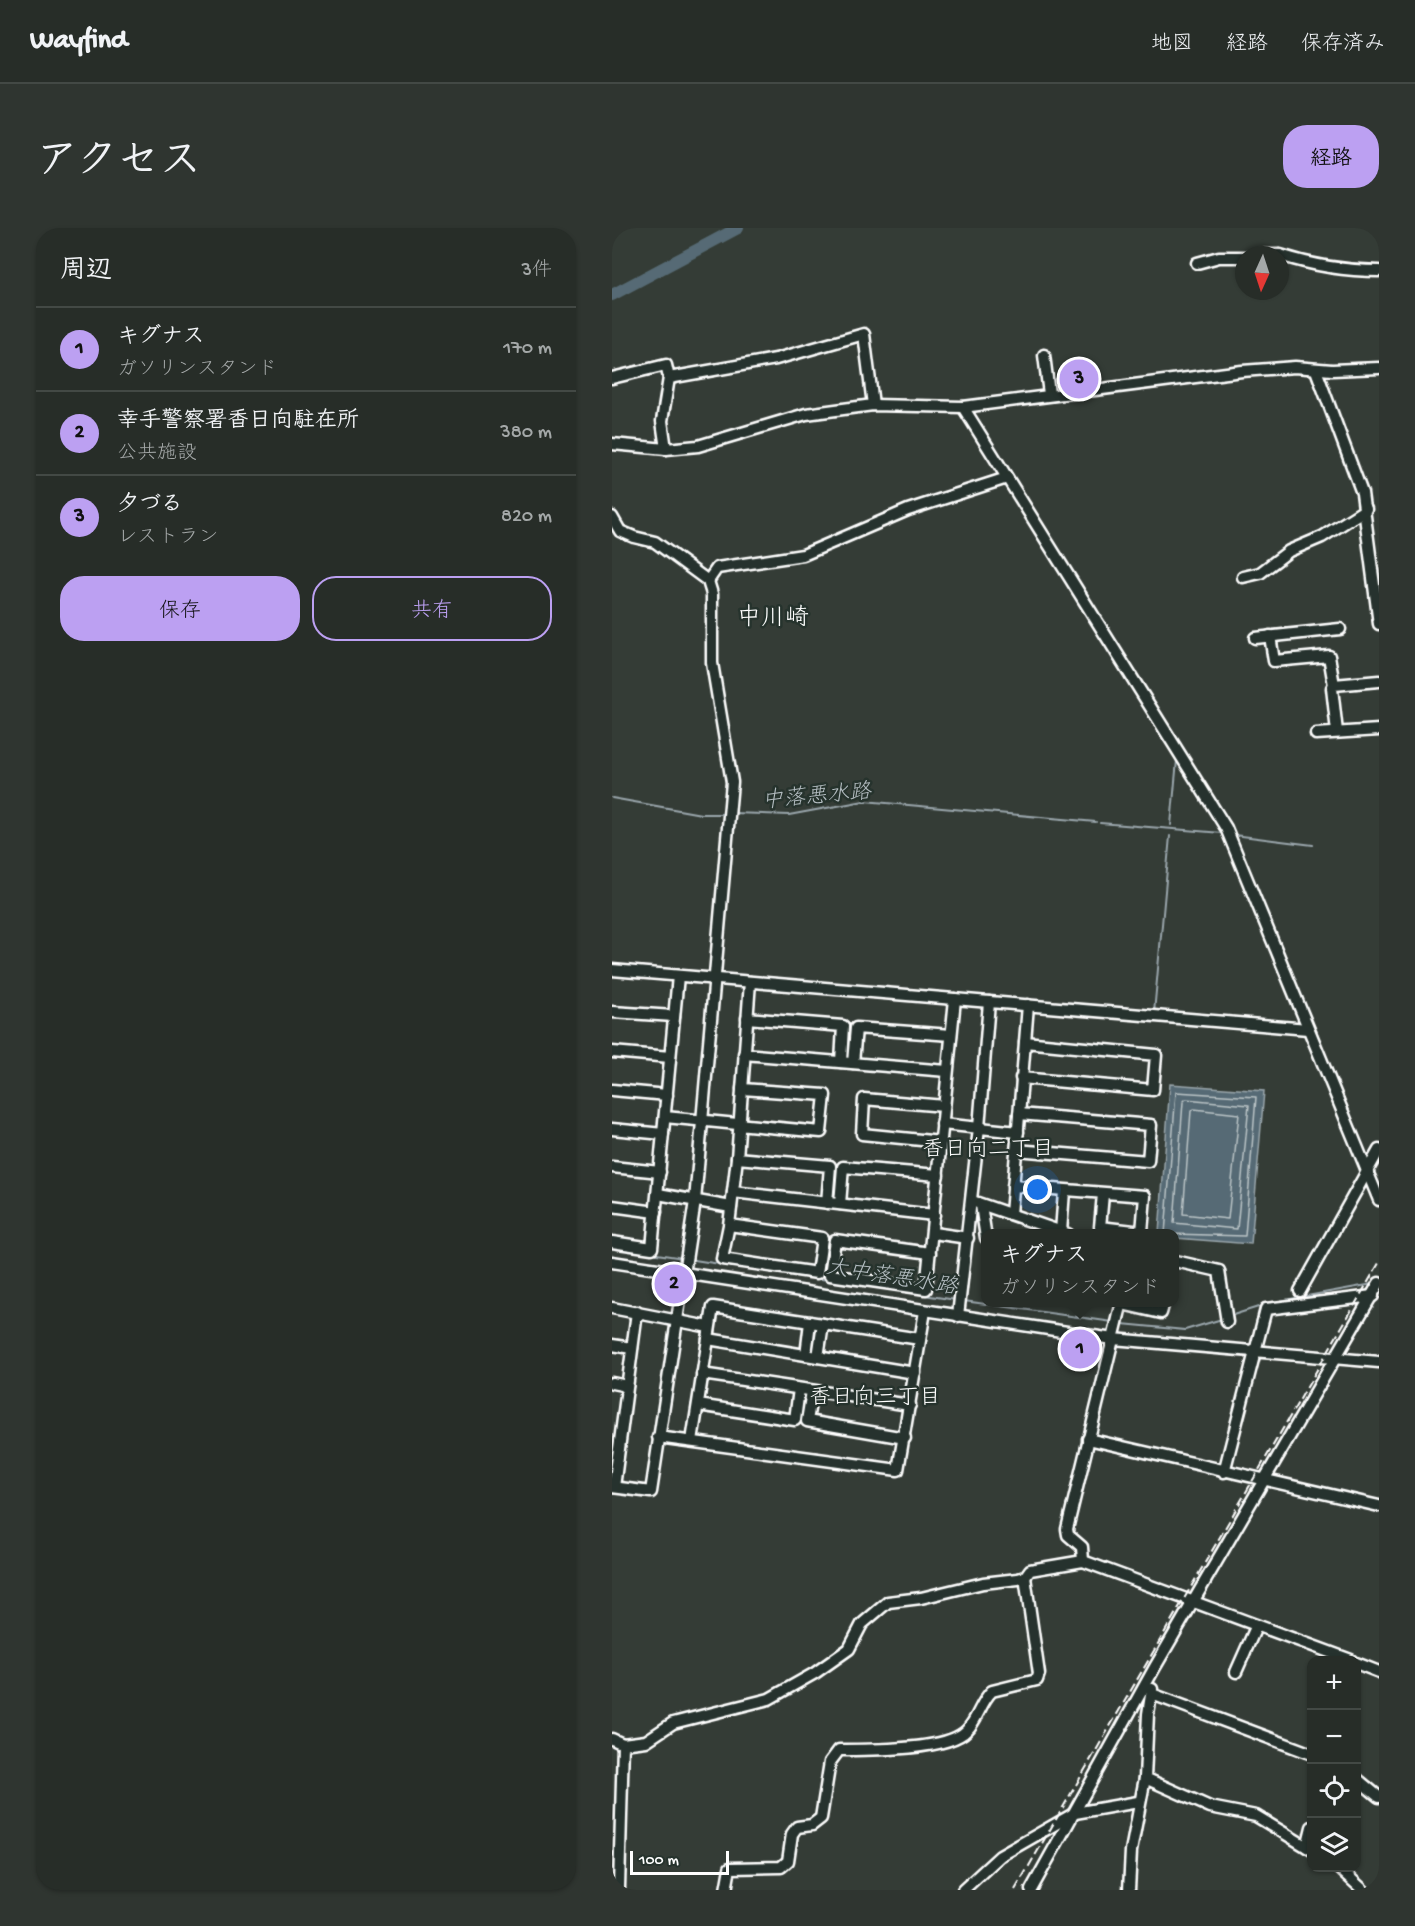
<!DOCTYPE html>
<html lang="ja">
<meta charset="utf-8">
<style>
:root{--surface:#272d28;--page:#2f3530;--text:#f1f3f6;--muted:#a4a8a8;--line:#434945;--accent:#bca0f2}
body{margin:0;font-family:"Gochi Hand","Klee One",sans-serif;background:var(--page);color:var(--text)}
.controls{position:absolute;right:18px;bottom:18px;display:grid;overflow:hidden;border-radius:12px;box-shadow:0 2px 4px #0004}
.controls button{width:54px;height:54px;display:grid;place-items:center;padding:0;border:0;border-bottom:2px solid var(--line);background:var(--surface);color:var(--text);font:30px sans-serif}
.compass{position:absolute;left:623px;top:18px;width:54px;height:54px;border-radius:50%;background:var(--surface);box-shadow:0 2px 4px #0004;rotate:183deg}
.scale{position:absolute;left:18px;bottom:15px;width:99px;box-sizing:border-box;padding-left:6px;border:3px solid #fff;border-top:0;font-size:16px;line-height:21px;white-space:nowrap;color:#fff;-webkit-text-stroke:4px #26332d;paint-order:stroke}
.you{position:absolute;left:426px;top:962px;width:21px;height:21px;margin:-15px;border:4px solid #fff;border-radius:50%;background:#1a73e8;box-shadow:0 0 0 9px #1a73e833}
.badge{display:grid;place-items:center;width:39px;height:39px;border-radius:50%;background:var(--accent);color:#111;font-size:20px;font-weight:700}
.pin{position:absolute;translate:-50% -50%;border:3px solid #fff;box-shadow:0 2px 6px #0006}
.popup{position:absolute;left:369px;top:1001px;width:198px;height:78px;box-sizing:border-box;display:grid;place-content:center;border-radius:12px;background:var(--surface);filter:drop-shadow(0 2px 4px #0005);font-size:20px;white-space:nowrap;color:var(--muted)}
.popup b{font-size:22px;color:var(--text)}
.popup::after{content:'';position:absolute;left:50%;top:100%;margin-left:-12px;border:12px solid transparent;border-top-color:var(--surface)}
.list{margin:0;padding:0;list-style:none}
h2{display:flex;justify-content:space-between;align-items:center;height:78px;margin:0;padding:0 24px;font-size:26px}
h2 small{font-size:20px;font-weight:400;color:var(--muted)}
.list li{display:grid;grid-template-columns:39px 1fr auto;gap:18px;align-items:center;box-sizing:border-box;height:84px;padding:0 24px;border-top:2px solid var(--line)}
.list b{display:block;font-size:22px;white-space:nowrap}
.list p{margin:0;font-size:20px;white-space:nowrap;color:var(--muted)}
.list em{font-size:20px;font-style:normal;color:var(--muted)}
.actions{display:flex;gap:12px;padding:18px 24px}
.actions a{flex:1;padding:14px 0;border:2px solid var(--accent);border-radius:24px;text-align:center;font-size:21px;color:var(--accent)}
.actions .main{background:var(--accent);color:#111}
.icon{flex:none;width:33px;height:33px;fill:none;stroke:currentColor;stroke-width:2;stroke-linecap:round;stroke-linejoin:round}
.map{position:relative;flex:none;width:767px;height:1662px;overflow:hidden;border-radius:24px}
header{display:flex;align-items:center;gap:36px;box-sizing:border-box;height:84px;padding:0 30px;background:var(--surface);border-bottom:2px solid var(--line)}
header strong{font-size:28px}
nav{display:flex;gap:33px;margin-inline-start:auto;font-size:21px}
.intro{display:flex;align-items:center;justify-content:space-between;box-sizing:border-box;height:144px;padding:0 36px}
h1{margin:0;font-size:42px}
.button{padding:15px 27px;border-radius:24px;background:var(--accent);color:#111;font-size:21px;font-weight:700}
main{display:flex;gap:36px;padding:0 36px}
aside{flex:1;background:var(--surface);border-radius:24px;box-shadow:0 2px 4px #0004}
.map>svg:first-child{display:block}
.water{fill:#566b74;stroke:#9aa6ac;stroke-width:1.5}
.lines{fill:none;stroke-linecap:round;stroke-linejoin:round}
.shore{stroke:#bbc4c7;stroke-width:1.5}
.stream{stroke:#9aa6ac;stroke-width:2}
.river{stroke:#566b74;stroke-width:12}
.minor-casing{stroke:#fff;stroke-width:15}
.minor{stroke:#26332d;stroke-width:10}
.rail{stroke:#fff;stroke-width:2;stroke-dasharray:9 4.5;stroke-linecap:butt}
.labels{text-anchor:middle;stroke-width:5;stroke-linejoin:round;paint-order:stroke}
.water-label{font-size:22px;font-style:italic;fill:#b3bcc0;stroke:#26332d}
.neighbourhood-label{font-size:22px;fill:#fff;stroke:#26332d}
.quarter-label{font-size:24px;fill:#fff;stroke:#26332d}
</style>
<header>
<strong>Wayfind</strong>
<nav><a>地図</a><a>経路</a><a>保存済み</a></nav>
</header>
<div class="intro"><h1>アクセス</h1><a class="button">経路</a></div>
<main>
<aside>
<h2>周辺<small>3件</small></h2>
<ul class="list">
<li><span class="badge">1</span><div><b>キグナス</b><p>ガソリンスタンド</p></div><em>170 m</em></li>
<li><span class="badge">2</span><div><b>幸手警察署香日向駐在所</b><p>公共施設</p></div><em>380 m</em></li>
<li><span class="badge">3</span><div><b>夕づる</b><p>レストラン</p></div><em>820 m</em></li>
</ul>
<div class="actions"><a class="main">保存</a><a>共有</a></div>
</aside>
<div class="map">
<svg width="767" height="1662" viewBox="0 0 767 1662">
<rect width="100%" height="100%" fill="#343c36"/>
<filter id="ink" filterUnits="userSpaceOnUse"><feTurbulence type="fractalNoise" baseFrequency=".0167" numOctaves="2"/><feDisplacementMap in="SourceGraphic" scale="12" xChannelSelector="R" yChannelSelector="G"/><feConvolveMatrix kernelMatrix="1 2 1 2 8 2 1 2 1" color-interpolation-filters="sRGB"/></filter>
<g filter="url(#ink)">
<path class="water" d="M558,856L652,863L639,1016L563,1010L562,1006L547,1005Z"/>
<g class="lines">
<g class="shore">
<path d="M574,871L637,877L625,1001L562,995L571,874Z"/>
<path d="M582,881L627,886L616,991L571,986L579,883Z"/>
<path d="M553,1006L564,864L644,869L633,1008L560,1006"/>
</g>
<g class="stream">
<path d="M0,570L89,586H115"/>
<path d="M120,585L177,587L252,573L484,594"/>
<path d="M488,595L610,605"/>
<path d="M559,597L565,532"/>
<path d="M622,607L701,617"/>
<path d="M542,785L558,608"/>
<path d="M32,1024L71,1030"/>
<path d="M76,1031L127,1039"/>
<path d="M145,1041L344,1072"/>
<path d="M352,1073L501,1094"/>
<path d="M618,1088L662,1074L761,1056"/>
<path d="M510,1096L573,1102L610,1091"/>
</g>
<path class="river" d="M0,67L126,0"/>
<g class="minor-casing">
<g id="minor">
<path d="M649,27H667"/>
<path d="M668,27C702,38 732,43 767,43"/>
<path d="M585,35L607,29H632"/>
<path d="M432,127L437,166"/>
<path d="M704,142L750,265L767,396"/>
<path d="M0,150L54,137L57,150L164,131L252,106L261,177"/>
<path d="M351,179L614,600L767,972"/>
<path d="M0,216L54,221L86,218L194,186L261,177L351,179L630,143L683,139L720,142L767,140"/>
<path d="M54,221L50,193L57,150"/>
<path d="M0,289L8,303L22,309L43,314L96,353L100,366V435L120,554L83,973L39,1264L0,1259"/>
<path d="M631,349L648,345L677,323L710,309L754,281"/>
<path d="M96,353L105,340L191,327L296,282L395,250"/>
<path d="M658,408L662,433L717,428L722,457"/>
<path d="M643,410L728,401"/>
<path d="M725,504L720,460L722,457L767,453"/>
<path d="M704,506L767,502"/>
<path d="M0,742L696,801"/>
<path d="M0,784L62,788"/>
<path d="M135,790L231,798L229,834"/>
<path d="M0,824L58,829"/>
<path d="M132,826L335,843"/>
<path d="M241,835L244,800L339,807"/>
<path d="M409,850L541,862L544,827L413,814"/>
<path d="M0,862L55,867"/>
<path d="M53,889L209,904L213,867L130,861"/>
<path d="M330,896L406,904"/>
<path d="M0,901L51,906"/>
<path d="M329,914L250,906L252,871L332,878"/>
<path d="M404,922L536,933L539,897L407,886"/>
<path d="M125,930L218,938L215,975"/>
<path d="M0,939L48,944"/>
<path d="M401,958L533,968L530,1004L488,999L491,966"/>
<path d="M121,964L322,987"/>
<path d="M46,966L119,979"/>
<path d="M360,973L456,1006"/>
<path d="M228,976L231,939L326,947"/>
<path d="M369,977L374,1010"/>
<path d="M0,978L44,984"/>
<path d="M399,986L416,777"/>
<path d="M117,997L110,1031L205,1045L210,1010L117,997L125,930L138,754"/>
<path d="M449,1004L452,963"/>
<path d="M321,1005L356,1010"/>
<path d="M0,1014L40,1020L66,748"/>
<path d="M318,1025L223,1012L218,1047L314,1061L343,771"/>
<path d="M563,1033L607,1043L615,1094"/>
<path d="M0,1034L501,1111L767,1134"/>
<path d="M688,1063L767,922"/>
<path d="M510,1076L549,1085L552,1074"/>
<path d="M0,1080L97,1099"/>
<path d="M346,1088L367,900L377,774"/>
<path d="M96,1111L303,1145"/>
<path d="M0,1117L20,1120"/>
<path d="M194,1127L198,1094"/>
<path d="M206,1129L211,1096"/>
<path d="M90,1146L298,1177"/>
<path d="M0,1155L15,1158"/>
<path d="M200,1163L195,1193L293,1210"/>
<path d="M86,1177L183,1192L187,1161"/>
<path d="M46,1209L286,1242L313,1083"/>
<path d="M476,1211L767,1278"/>
<path d="M80,1213L101,1079L308,1111"/>
<path d="M612,1244L654,1081L761,1068"/>
<path d="M2,1259L25,1084"/>
<path d="M471,1333L470,1319L456,1307L455,1301L510,1074"/>
<path d="M744,1435L767,1444"/>
<path d="M624,1444L644,1399"/>
<path d="M540,1466L700,1526"/>
<path d="M0,1511L11,1516L34,1513L61,1495L157,1471L203,1445L237,1421L250,1396L276,1374L309,1370L371,1355L406,1351L413,1349L418,1342L471,1333L739,1432"/>
<path d="M533,1550L536,1486L540,1461"/>
<path d="M744,1550L767,1569"/>
<path d="M695,1619L700,1599"/>
<path d="M727,1640L751,1662"/>
<path d="M7,1660L11,1516"/>
<path d="M114,1662L118,1640L169,1639L176,1633L180,1606L185,1599L200,1597L209,1590L218,1534L227,1522C256,1522 336,1523 355,1502C366,1491 369,1473 380,1463L425,1452L427,1446L413,1349"/>
<path d="M351,1662L388,1628L463,1585L526,1574"/>
<path d="M419,1662L543,1439L767,1055"/>
<path d="M517,1662L519,1623L533,1550L598,1579L644,1588L700,1622"/>
</g>
</g>
<use href="#minor" class="minor"/>
<path class="rail" d="M403,1662L767,1035"/>
</g>
</g>
<g class="labels">
<g class="water-label">
<text transform="translate(204 566) rotate(-5)" y="8">中落悪水路</text>
<text transform="translate(280 1047) rotate(9)" y="8">大中落悪水路</text>
</g>
<g class="neighbourhood-label">
<text x="376" y="927">香日向二丁目</text>
<text x="263" y="1175">香日向三丁目</text>
</g>
<g class="quarter-label">
<text x="161" y="396">中川崎</text>
</g>
</g>
</svg>
<div class="controls">
<button>+</button>
<button>−</button>
<button><svg class="icon" aria-label="locate" viewBox="0 0 24 24"><circle cx="12" cy="12" r="6"/><path d="M12 2v4M12 18v4M2 12h4M18 12h4"/></svg></button>
<button><svg class="icon" aria-label="layers" viewBox="0 0 24 24"><path d="M12 4l9 5-9 5-9-5zM3 14l9 5 9-5"/></svg></button>
</div>
<svg class="compass" viewBox="-18 -18 36 36"><path d="M0-13l5 13h-10z" fill="#e53935"/><path d="M0 13l5-13h-10z" fill="#a4a8a8"/></svg>
<div class="scale">100 m</div>
<div class="you"></div>
<div class="pin badge" style="left:468px;top:1121px">1</div>
<div class="popup"><b>キグナス</b>ガソリンスタンド</div>
<div class="pin badge" style="left:62px;top:1056px">2</div>
<div class="pin badge" style="left:467px;top:151px">3</div>
</div>
</main>
